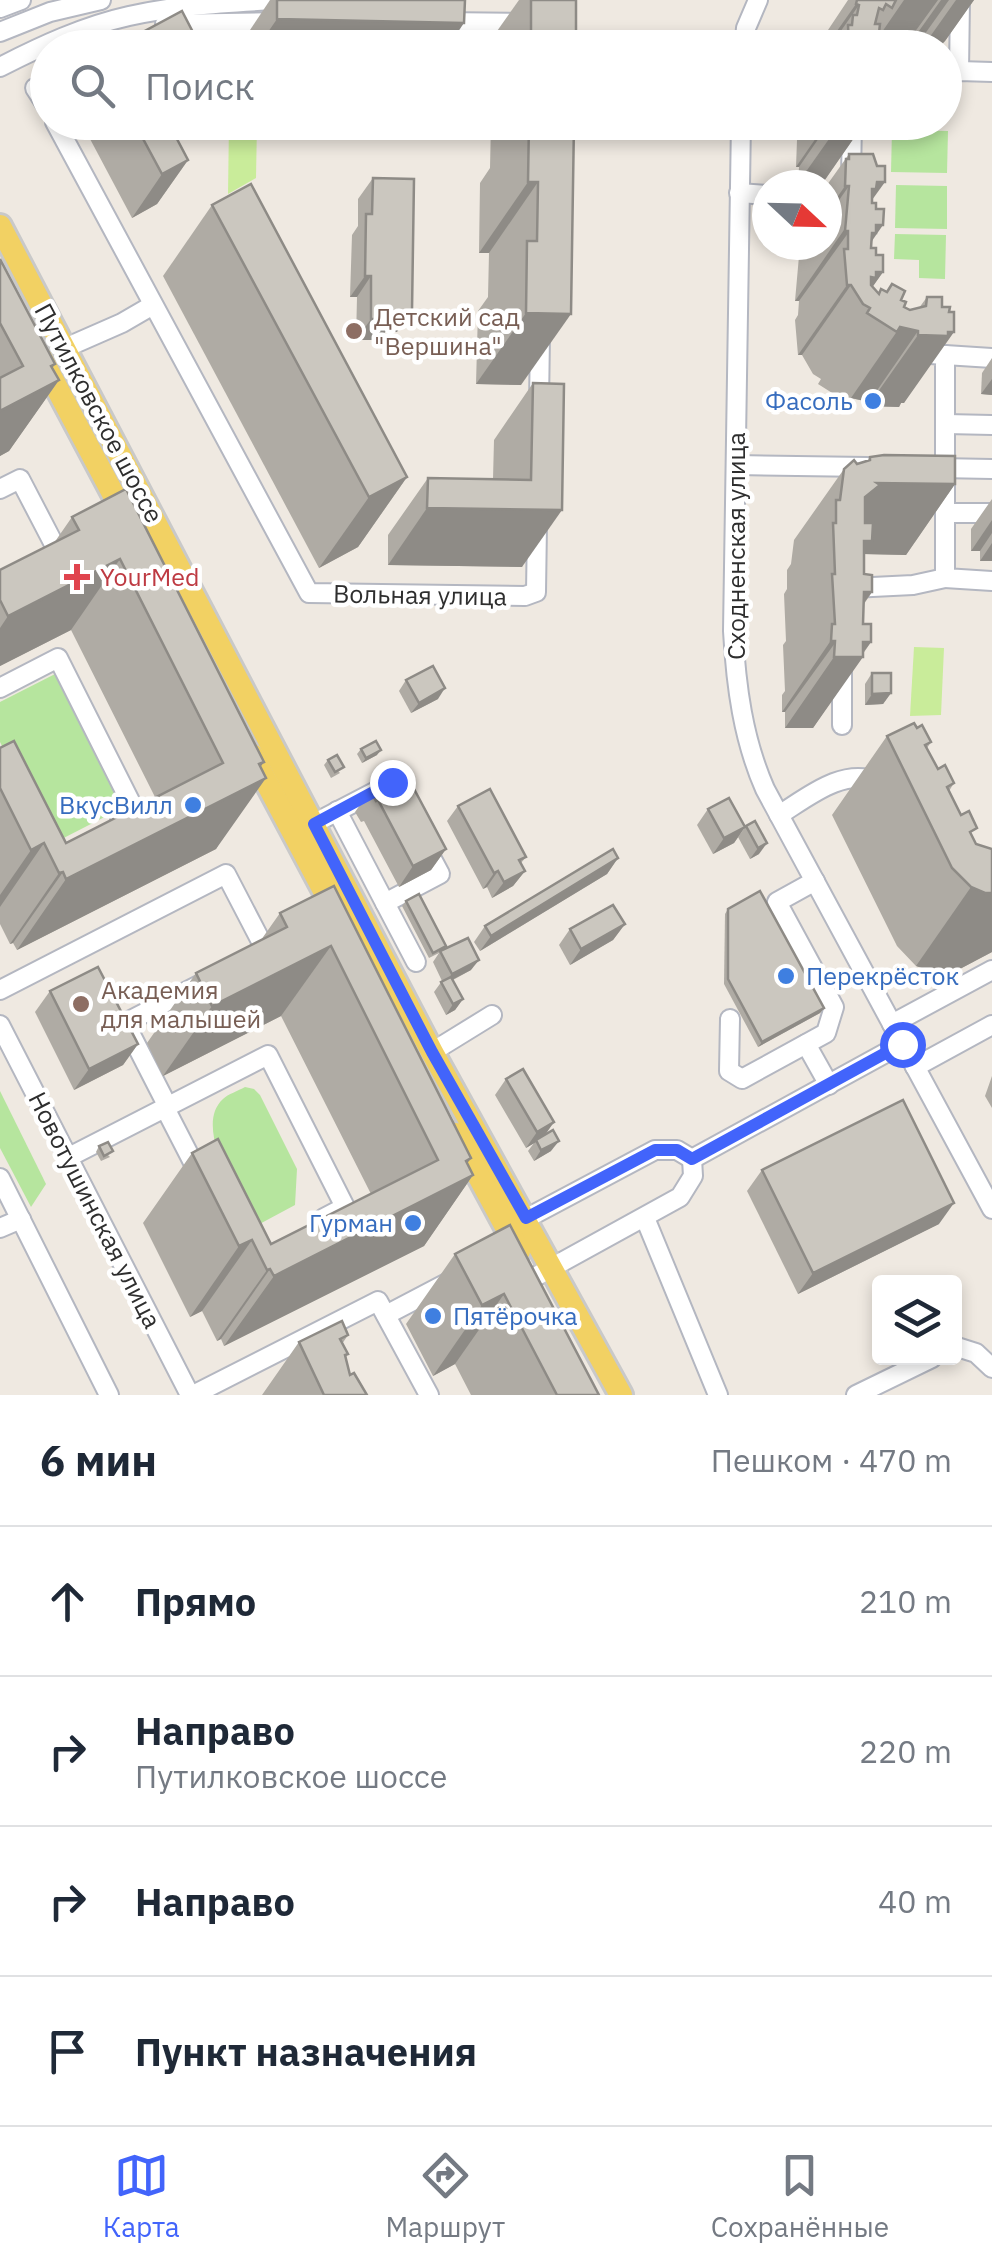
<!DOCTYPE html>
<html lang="ru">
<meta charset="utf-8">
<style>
:root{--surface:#fff;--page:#f6f6f7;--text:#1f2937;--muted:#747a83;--line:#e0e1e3;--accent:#4264fb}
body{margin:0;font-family:"IBM Plex Sans",sans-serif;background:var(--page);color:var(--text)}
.controls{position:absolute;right:30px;bottom:30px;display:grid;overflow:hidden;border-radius:10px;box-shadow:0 5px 15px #0003}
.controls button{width:90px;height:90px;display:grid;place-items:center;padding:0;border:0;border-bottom:2px solid var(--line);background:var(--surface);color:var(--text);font:50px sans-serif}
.compass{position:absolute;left:752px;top:170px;width:90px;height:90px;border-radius:50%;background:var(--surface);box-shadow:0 5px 15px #0003;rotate:112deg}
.stop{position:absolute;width:30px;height:30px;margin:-22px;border:8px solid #4264fb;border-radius:50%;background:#fff}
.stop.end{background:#4264fb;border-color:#fff;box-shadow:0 2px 10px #0008}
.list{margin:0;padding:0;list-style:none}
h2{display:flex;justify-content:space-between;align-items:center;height:130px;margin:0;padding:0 40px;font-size:42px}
h2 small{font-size:32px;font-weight:400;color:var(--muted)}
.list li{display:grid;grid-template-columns:65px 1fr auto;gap:30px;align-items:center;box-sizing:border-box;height:150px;padding:0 40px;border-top:2px solid var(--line)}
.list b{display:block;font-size:38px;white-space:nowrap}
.list p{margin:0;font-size:32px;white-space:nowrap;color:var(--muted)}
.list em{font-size:32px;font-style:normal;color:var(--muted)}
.icon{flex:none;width:55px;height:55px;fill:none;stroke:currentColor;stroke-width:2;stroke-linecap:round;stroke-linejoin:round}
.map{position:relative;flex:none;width:992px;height:1395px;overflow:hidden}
.search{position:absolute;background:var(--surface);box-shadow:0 5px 15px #0003;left:30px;right:30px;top:30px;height:110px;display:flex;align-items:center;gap:25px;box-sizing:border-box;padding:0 35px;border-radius:55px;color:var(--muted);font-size:38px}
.sheet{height:730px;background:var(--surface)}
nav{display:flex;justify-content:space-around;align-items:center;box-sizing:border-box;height:140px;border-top:2px solid var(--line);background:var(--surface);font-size:28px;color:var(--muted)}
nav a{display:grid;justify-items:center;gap:5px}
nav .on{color:var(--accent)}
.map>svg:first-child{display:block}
.green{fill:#b6e59e}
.pitch{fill:#c9ec9a}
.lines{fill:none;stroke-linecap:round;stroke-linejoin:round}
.minor-casing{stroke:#b4b7c1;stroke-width:22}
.major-casing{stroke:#c9c9c9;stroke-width:28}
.minor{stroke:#fff;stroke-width:18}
.major{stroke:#f2d163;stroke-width:22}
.wall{fill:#afaba4}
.shaded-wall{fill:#8e8b86}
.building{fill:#cbc7bf;stroke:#8e8b86;stroke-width:2.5}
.route{stroke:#4264fb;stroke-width:12}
.education-dot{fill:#8d6e63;stroke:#fff;stroke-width:4}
.shop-dot{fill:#3f7fe0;stroke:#fff;stroke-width:4}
.health-dot{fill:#e0444e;stroke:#fff;stroke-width:4}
.labels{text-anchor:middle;stroke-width:9;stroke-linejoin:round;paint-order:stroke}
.education-label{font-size:25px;fill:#785e54;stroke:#fff;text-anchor:start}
.shop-label{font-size:25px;fill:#366cbe;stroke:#fff;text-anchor:end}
.street-label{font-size:25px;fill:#2e2e2e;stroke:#fff}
.health-label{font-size:25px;fill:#be3a42;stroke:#fff;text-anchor:start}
</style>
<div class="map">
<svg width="992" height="1395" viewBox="0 0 992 1395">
<rect width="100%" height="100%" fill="#efe9e1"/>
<g class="green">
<path d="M892,130L948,131L947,173L891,172Z"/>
<path d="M896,185L947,186V229L895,228Z"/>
<path d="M895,234L946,235L945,279L919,278V260L894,259Z"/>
<path d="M57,673L124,807L52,844L0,742V702Z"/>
<path d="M245,1087L254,1089L260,1095L297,1169L295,1205L254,1227C240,1199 192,1127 223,1099C228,1094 238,1091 245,1087Z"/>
<path d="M0,1091L46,1184L31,1207L0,1148Z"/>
</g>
<g class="pitch">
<path d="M229,123H257L256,178L228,194Z"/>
<path d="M914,647L944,648L941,715L910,716Z"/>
</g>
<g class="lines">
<g class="minor-casing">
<g id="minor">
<path d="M0,8L21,0"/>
<path d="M440,22L543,23L544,48"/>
<path d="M165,24L279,22"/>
<path d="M0,32L50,12L101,0"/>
<path d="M744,48L746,28L758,0"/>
<path d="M0,67C41,46 84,26 129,16C177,5 226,3 275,0"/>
<path d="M959,71L960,0"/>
<path d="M944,78L959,71L992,72"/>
<path d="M48,82L35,88L48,108"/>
<path d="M55,122L309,593L525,596L536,592L537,525"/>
<path d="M741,122L733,631C736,686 743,739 765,789L992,1209"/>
<path d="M851,177L852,122"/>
<path d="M739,193L767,195"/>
<path d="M65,348L122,323L153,305"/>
<path d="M916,353L945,355V578L992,581"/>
<path d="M945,355L992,358"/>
<path d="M539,404L540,335"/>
<path d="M946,424L992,425"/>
<path d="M736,465L867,467"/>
<path d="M938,468L992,469"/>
<path d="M0,489L20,479L58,552L45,559"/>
<path d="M946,513H992"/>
<path d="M852,588L913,585L945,578"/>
<path d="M0,688L58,658L136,813L120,820"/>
<path d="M842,725V666"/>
<path d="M337,811L385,903"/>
<path d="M779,815C808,797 843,767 878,782"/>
<path d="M313,824L384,787"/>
<path d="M416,962L385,903L440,874L425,846"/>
<path d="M0,990L226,874L266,951L258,955"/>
<path d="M730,1019L729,1071L742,1079L826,1033L834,1007L777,902L815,881"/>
<path d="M892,1024L992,970"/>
<path d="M0,1025L190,1395"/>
<path d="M806,1044L829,1085"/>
<path d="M432,1052L492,1015"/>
<path d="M915,1067L992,1025"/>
<path d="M168,1107L125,1023L199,985"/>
<path d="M165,1108L200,1176"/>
<path d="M67,1158L268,1055L345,1207L324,1218"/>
<path d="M692,1159L902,1044"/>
<path d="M0,1178L109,1395"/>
<path d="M645,1218L718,1395"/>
<path d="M514,1225L655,1150H677L692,1159"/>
<path d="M0,1228L21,1219"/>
<path d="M533,1278L680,1197L693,1176L692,1159"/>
<path d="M386,1315L447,1283"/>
<path d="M954,1346L976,1353L992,1368"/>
<path d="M193,1395L378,1301L429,1395"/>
<path d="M856,1395L932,1358"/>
</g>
</g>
<g class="major-casing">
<g id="major">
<path d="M0,226L432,1052L621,1395"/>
<path d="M41,358L127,520"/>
<path d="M252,755L338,917"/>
<path d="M456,1134L519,1251"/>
</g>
</g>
<use href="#minor" class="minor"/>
<use href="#major" class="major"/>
</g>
<g class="wall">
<path d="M270,0H465L447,48H238Z"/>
<path d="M519,0H576V48H485Z"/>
<path d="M848,0H974L945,41L938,48H917V45H909V40L890,41L886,48H816Z"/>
<path d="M81,122H168L188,160L157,204L132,218Z"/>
<path d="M491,122H574L521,385L476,384L478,311L488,297L489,253H479L480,183L490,168Z"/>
<path d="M800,122H865L822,184L798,183L799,167H796L797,140L800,136Z"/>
<path d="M849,154L872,200L871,248L876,255L883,272L872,287L879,293L886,292L892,284L904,307L910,310L919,308L927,297H942L904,403H901L899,407L868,406L869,402L851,398L848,403L818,384L821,379L813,374L802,355H798L795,320L798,315L799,301H795L799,256H796V245H827V185Z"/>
<path d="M373,178L397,332H385L379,340H356L357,297H350L352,235L358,226V199Z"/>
<path d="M212,205L407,477L358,547L319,568L163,276Z"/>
<path d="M0,259L55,364L52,368L59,380L9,451L0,456Z"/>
<path d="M992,358V395L981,394L982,373Z"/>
<path d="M533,383L564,384L522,567L388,565V535L428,478L493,479L494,440Z"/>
<path d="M870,457L955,484L906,555L864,554V574L872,592L864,604L863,624L871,642L813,728H785V712H782V695L785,691L783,645L786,641L784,594L787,589V570L791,564L794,540L844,469L867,461Z"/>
<path d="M126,489L260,767L216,849L17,950L13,943L10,944L0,924V748L66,843L155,797L71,630L0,666V570L54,543L72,517Z"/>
<path d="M992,499V561H980V551H971V529Z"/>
<path d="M872,673L891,693L883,704L865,705V684Z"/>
<path d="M406,680L438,699L411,713L399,691Z"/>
<path d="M917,728L931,742L927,748L938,769L954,783L949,791L976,844L992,849V952L956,971H931L916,966L897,946L832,815L887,736Z"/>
<path d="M361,749L377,755L362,763L357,754Z"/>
<path d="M328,760L340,773L331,778L324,765Z"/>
<path d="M370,791L446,849L431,870L399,887L364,821L361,822L355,812Z"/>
<path d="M458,806L526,857L521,863L525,871L513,886L492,898L487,887L483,889L447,821Z"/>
<path d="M708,809L745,827L734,843L713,854L697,825Z"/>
<path d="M755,821L759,854L750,859L738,837L746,826Z"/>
<path d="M618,858L607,874L480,951L474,942L485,926Z"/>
<path d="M334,886L471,1158L467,1163L473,1175L424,1246L224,1346L221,1339L217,1341L202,1311L190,1317L143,1223L192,1153L271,1244L371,1194L281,1016L163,1076L147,1043L196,973L261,940L280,913Z"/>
<path d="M406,901L443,950L471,970L453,980L463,999L455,1010L446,1015L434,992L442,981L433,962L439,953L429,958L402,906Z"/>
<path d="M728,909L824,1008L820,1013L758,1047L724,984L725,914Z"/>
<path d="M625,924L613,940L570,965L559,945L570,929Z"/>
<path d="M50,991L138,1044L123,1065L74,1090L35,1012Z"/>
<path d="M992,1076V1108L985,1096Z"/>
<path d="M506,1079L554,1122L544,1135L551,1151L534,1161L528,1151L534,1143L526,1148L495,1095Z"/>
<path d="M99,1146L110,1157L101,1161L96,1152Z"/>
<path d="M762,1170L939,1224L798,1294L747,1191Z"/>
<path d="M510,1225L599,1395H471L455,1364L433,1376L406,1324L455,1254Z"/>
<path d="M348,1335L342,1344L348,1354L346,1357L350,1375L367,1395H262L299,1342Z"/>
</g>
<g class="shaded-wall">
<path d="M904,0H938L909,40L890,41L885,48H871Z"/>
<path d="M941,0H949L917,45H909Z"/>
<path d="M956,0H974L945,41L938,48H922Z"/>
<path d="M856,4L859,5L829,48H825Z"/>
<path d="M277,19L464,23L447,48H257Z"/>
<path d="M196,38L190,48H179Z"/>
<path d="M827,122H830L799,167H796Z"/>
<path d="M841,122H865L822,184L798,183Z"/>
<path d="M188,160L157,204L132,218L162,174Z"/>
<path d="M528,182H538L489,253H479Z"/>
<path d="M877,182H885L799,301H795Z"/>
<path d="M845,186H849L827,217V212Z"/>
<path d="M876,225H883L847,277Z"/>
<path d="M804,245H807L799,256H796Z"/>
<path d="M876,272H883L862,302L858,296Z"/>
<path d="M365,276H371L357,297H350Z"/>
<path d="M847,285H851L802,355H798Z"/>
<path d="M394,311H412L397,332H385L379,340H356L371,319Z"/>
<path d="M526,313L571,314L521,385L476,384Z"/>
<path d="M900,327L918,331L869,402L851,398Z"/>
<path d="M948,332H954L904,403H901L899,407L868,406L918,335Z"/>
<path d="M55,364L35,393L59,380L9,451L0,456V411Z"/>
<path d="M992,379V395L981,394Z"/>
<path d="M407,477L358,547L319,568L369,497Z"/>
<path d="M877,483L955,484L906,555L863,554L865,497Z"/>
<path d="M427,508L562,510L522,567L388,565Z"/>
<path d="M992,520V533L980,551H971Z"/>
<path d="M992,543V561H980Z"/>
<path d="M120,559L71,630L0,666V628L8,616Z"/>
<path d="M864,592H872L785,712H782Z"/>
<path d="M863,642H871L860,657H863L813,728H785L834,657Z"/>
<path d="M445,688L438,699L411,713L419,703Z"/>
<path d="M891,693L883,704L865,705L872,694Z"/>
<path d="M381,750L377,755L362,763L366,758Z"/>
<path d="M264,762L245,788L266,778L216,849L17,950L66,879Z"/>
<path d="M745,827L734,843L713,854L724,838Z"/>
<path d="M44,843L0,907V895L31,850Z"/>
<path d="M767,843L759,854L750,859L758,848Z"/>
<path d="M446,849L431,870L399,887L413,866Z"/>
<path d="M618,858L607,874L480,951L491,936Z"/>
<path d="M498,871L487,887L483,889L494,873Z"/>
<path d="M525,871L513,886L492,898L504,882Z"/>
<path d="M63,872L13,943L10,944L59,873Z"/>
<path d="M971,887L992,893V952L956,971H931L916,966Z"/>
<path d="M625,924L613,940L570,965L581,949Z"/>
<path d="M331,946L281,1016L163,1076L212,1006Z"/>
<path d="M479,960L471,970L444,984L452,974Z"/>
<path d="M463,999L455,1010L446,1015L453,1004Z"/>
<path d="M824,1008L820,1013L758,1047L762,1042Z"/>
<path d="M138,1044L123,1065L74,1090L89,1069Z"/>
<path d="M554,1122L543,1138L526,1148L537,1132Z"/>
<path d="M559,1141L551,1151L534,1161L541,1150Z"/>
<path d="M471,1158L451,1186L473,1175L424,1246L224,1346L274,1276Z"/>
<path d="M954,1203L939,1224L798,1294L813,1273Z"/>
<path d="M252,1240L202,1311L190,1317L239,1246Z"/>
<path d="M270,1269L221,1339L217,1341L267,1270Z"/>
<path d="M504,1294L455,1364L433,1376L482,1305Z"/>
</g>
<g class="building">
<path d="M277,0H465L464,23L277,19Z"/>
<rect x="531" y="0" width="45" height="48"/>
<path d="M857,0H896L892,8L886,4L883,10L879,8L875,24H880L879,33H887L886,48H849L848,25H852L853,15H857L859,5L856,4Z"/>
<path d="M182,11L196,38L179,48H113Z"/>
<path d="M134,122H168L188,160L162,174Z"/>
<path d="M529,122H574L571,314L526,313L527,241H537L538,182H528Z"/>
<path d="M849,154H873L877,166H885V182H877L876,189H872V203H876V209H884L883,225H876V233H872L871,248H876V255H883V272H876V278L871,277V285L879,294L881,289L887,292L892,284L905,291L901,300L906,302L904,307L910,310L926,306L927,297H942V307H950L949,312H954V332H948V336L918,335V331L900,327L897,332L867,313L870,308L863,304L851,285H847L844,249H848V231H845L849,186H845L846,159H849Z"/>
<path d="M373,178L414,179L412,311H394L393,319H371V276H365L366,214H372Z"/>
<path d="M251,184L407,477L369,497L212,205Z"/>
<path d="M0,259L55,364L51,366L59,380L0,411V378L23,366L0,323Z"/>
<path d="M533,383L564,384L562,510L427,508L428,478L531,480Z"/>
<path d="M884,455L955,456V484L877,483L880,485L865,497V523H873L872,541H864V574L872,575V592H864L863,624H871V642H863V657H834L835,641H831L832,624H835L832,574H835L833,523H836V500H840L844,469L854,460L857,464L870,460V457Z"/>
<path d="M126,489L264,762L259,764L266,778L66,879L63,872L59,873L44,843L31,850L0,788V748L14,741L66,843L223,763L120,559L8,616L0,600V570L79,530L72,517Z"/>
<path d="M433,666L445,688L419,703L406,680Z"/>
<path d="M872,673H891V693L872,694Z"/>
<path d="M914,723L917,728L922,725L931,742L925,745L938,769L945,765L954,783L947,787L961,815L969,811L977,828L970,832L976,844L992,849V893H985L971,887L952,868L887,736Z"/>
<path d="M376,741L381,750L366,758L361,749Z"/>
<path d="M337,755L344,767L335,772L328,760Z"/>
<path d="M405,772L446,849L413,866L378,800L376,801L370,791Z"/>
<path d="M490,789L526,857L519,860L525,871L504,882L498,871L494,873L458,806Z"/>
<path d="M729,798L745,827L724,838L708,809Z"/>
<path d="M755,821L767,843L758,848L746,826Z"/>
<path d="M613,849L618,858L491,936L485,926Z"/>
<path d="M334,886L471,1158L466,1161L473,1175L274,1276L270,1269L267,1270L252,1240L239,1246L192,1153L218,1139L271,1244L438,1160L331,946L212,1006L196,973L287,927L280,913Z"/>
<path d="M760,891L824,1008L762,1042L728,979V909Z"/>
<path d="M419,894L446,946L433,953L406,901Z"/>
<path d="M613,905L625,924L581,949L570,929Z"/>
<path d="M468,938L479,960L452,974L440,951Z"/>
<path d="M98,967L138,1044L89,1069L50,991Z"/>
<path d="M451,977L463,999L453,1004L441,982Z"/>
<path d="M523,1069L554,1122L537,1132L506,1079Z"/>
<path d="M903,1100L954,1203L813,1273L762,1170Z"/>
<path d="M553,1130L559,1141L541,1150L536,1140Z"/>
<path d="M108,1142L113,1151L104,1156L99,1146Z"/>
<path d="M510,1225L599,1395H557L504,1294L482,1305L455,1254Z"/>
<path d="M342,1321L348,1335L340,1339L348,1354L345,1355L350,1375L354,1373L367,1395H324L299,1342Z"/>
</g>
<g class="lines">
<path class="route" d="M392,782L314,824L432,1052L526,1218L655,1150H677L692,1159L902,1044"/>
</g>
<g class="education-dot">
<circle cx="354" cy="331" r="10"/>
<circle cx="81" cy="1004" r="10"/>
</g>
<g class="shop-dot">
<circle cx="873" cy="401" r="10"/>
<circle cx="193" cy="805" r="10"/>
<circle cx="786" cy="976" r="10"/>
<circle cx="413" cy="1223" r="10"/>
<circle cx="433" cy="1316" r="10"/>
</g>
<path class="health-dot" d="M72 562h10v10h10v10h-10v10h-10v-10h-10v-10h10z"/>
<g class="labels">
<g class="education-label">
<text x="374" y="326">Детский сад<tspan x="374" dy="29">"Вершина"</tspan></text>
<text x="101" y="999">Академия<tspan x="101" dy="29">для малышей</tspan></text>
</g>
<g class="shop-label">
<text x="853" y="410">Фасоль</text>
<text x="173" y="814">ВкусВилл</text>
<text x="806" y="985" text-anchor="start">Перекрёсток</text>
<text x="393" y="1232">Гурман</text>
<text x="453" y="1325" text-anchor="start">Пятёрочка</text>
</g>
<g class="street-label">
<text transform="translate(99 413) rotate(62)" y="9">Путилковское шоссе</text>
<text transform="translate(736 546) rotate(-90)" y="9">Сходненская улица</text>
<text transform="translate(420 595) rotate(1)" y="9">Вольная улица</text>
<text transform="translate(95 1210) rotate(63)" y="9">Новотушинская улица</text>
</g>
<g class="health-label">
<text x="100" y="586">YourMed</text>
</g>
</g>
</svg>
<div class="controls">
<button><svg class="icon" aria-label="layers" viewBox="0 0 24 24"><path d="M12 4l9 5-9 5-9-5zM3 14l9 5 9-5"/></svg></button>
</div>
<svg class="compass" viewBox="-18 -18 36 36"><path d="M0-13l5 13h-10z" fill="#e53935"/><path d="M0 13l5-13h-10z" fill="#747a83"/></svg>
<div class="stop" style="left:902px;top:1044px"></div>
<div class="stop end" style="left:392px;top:782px"></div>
<div class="search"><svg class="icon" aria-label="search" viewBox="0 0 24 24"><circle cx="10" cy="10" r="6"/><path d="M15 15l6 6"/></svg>Поиск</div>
</div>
<section class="sheet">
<h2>6 мин<small>Пешком · 470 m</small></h2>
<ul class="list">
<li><svg class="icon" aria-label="ahead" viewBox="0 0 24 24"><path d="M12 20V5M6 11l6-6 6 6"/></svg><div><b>Прямо</b></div><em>210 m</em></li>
<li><svg class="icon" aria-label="right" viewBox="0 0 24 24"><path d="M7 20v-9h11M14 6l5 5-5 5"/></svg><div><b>Направо</b><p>Путилковское шоссе</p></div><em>220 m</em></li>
<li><svg class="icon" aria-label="right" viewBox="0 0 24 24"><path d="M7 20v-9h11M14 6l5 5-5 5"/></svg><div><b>Направо</b></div><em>40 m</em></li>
<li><svg class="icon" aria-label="arrive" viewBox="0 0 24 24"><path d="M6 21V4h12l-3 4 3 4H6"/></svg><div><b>Пункт назначения</b></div></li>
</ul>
</section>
<nav>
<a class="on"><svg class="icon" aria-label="map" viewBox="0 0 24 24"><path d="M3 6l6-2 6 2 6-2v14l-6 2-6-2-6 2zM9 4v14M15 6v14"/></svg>Карта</a>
<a><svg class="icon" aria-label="directions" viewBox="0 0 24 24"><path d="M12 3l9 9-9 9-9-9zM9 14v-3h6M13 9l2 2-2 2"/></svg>Маршрут</a>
<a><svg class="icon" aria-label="saved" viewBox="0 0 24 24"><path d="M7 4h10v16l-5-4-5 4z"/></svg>Сохранённые</a>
</nav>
